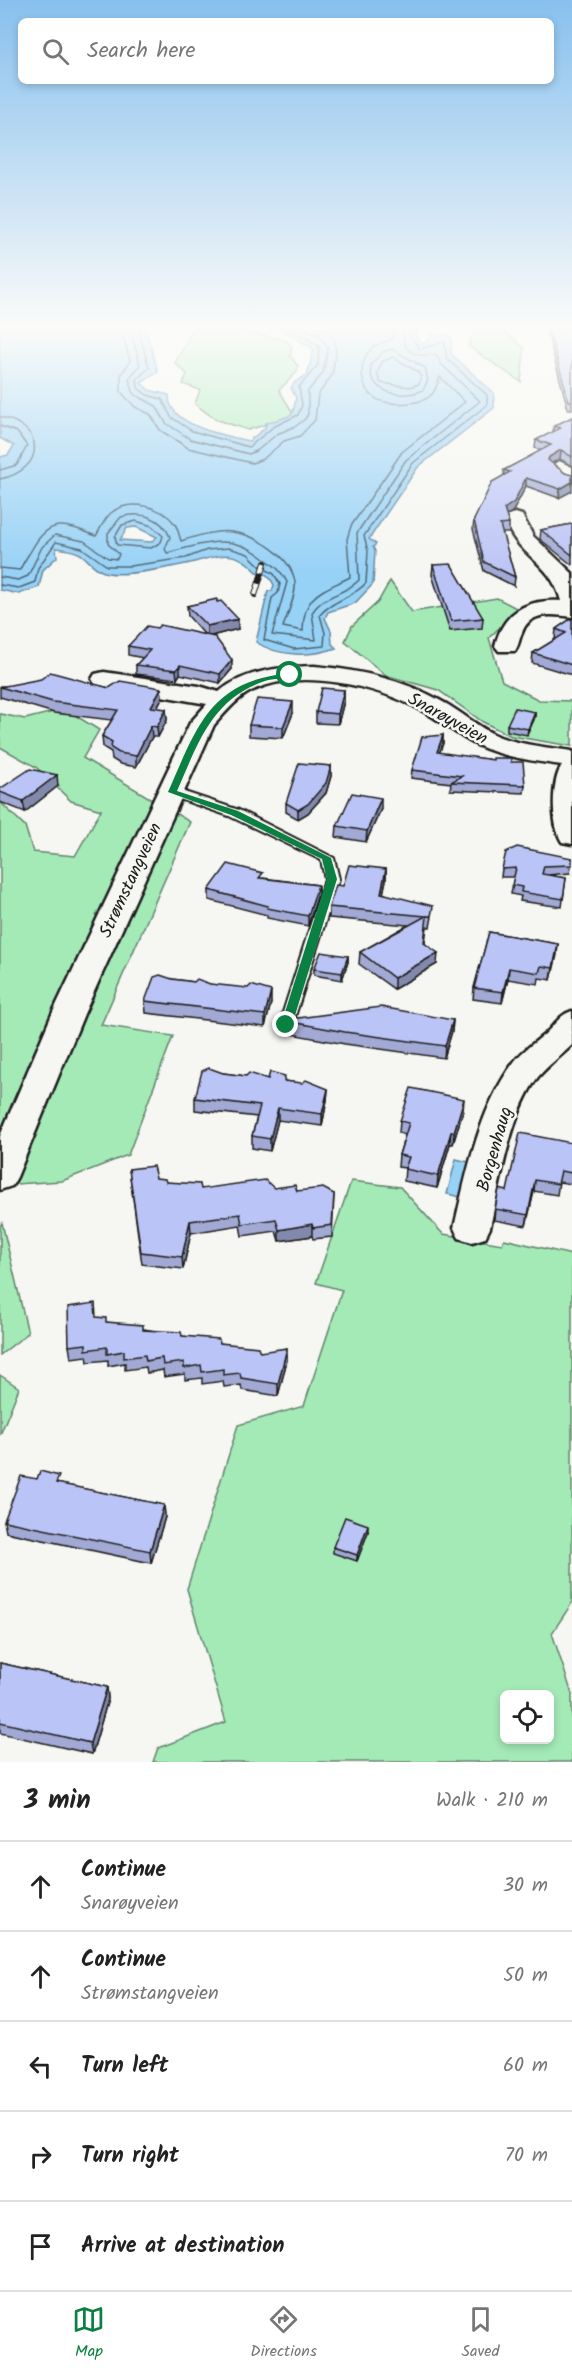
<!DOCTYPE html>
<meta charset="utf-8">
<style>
:root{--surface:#fff;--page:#f2f2f2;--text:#222;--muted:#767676;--line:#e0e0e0;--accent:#0b8043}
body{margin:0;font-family:Kalam,sans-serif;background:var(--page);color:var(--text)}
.controls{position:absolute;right:18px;bottom:18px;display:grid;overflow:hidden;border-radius:9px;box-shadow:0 3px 9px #0003}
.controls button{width:54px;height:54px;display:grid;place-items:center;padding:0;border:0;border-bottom:2px solid var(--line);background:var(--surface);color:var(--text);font:30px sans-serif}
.stop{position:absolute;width:18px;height:18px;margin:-14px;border:4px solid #0b8043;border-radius:50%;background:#fff}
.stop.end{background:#0b8043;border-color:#fff;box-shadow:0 2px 6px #0008}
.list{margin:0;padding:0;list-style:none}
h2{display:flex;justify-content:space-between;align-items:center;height:78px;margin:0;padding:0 24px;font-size:26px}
h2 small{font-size:20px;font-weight:400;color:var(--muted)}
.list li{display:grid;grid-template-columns:39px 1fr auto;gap:18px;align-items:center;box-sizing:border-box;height:90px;padding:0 24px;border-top:2px solid var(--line)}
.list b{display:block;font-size:22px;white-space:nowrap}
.list p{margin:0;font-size:20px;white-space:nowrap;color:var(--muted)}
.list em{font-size:20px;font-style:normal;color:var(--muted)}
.icon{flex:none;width:33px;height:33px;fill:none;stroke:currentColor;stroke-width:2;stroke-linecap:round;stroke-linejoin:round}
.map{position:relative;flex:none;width:572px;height:1762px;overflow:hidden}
.search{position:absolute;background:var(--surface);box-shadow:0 3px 9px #0003;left:18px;right:18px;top:18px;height:66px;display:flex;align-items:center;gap:15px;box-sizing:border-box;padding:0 21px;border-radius:9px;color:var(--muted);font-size:22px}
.sheet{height:528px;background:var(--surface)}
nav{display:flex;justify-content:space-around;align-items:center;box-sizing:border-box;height:84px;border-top:2px solid var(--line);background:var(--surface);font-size:16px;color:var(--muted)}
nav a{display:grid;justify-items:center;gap:3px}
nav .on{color:var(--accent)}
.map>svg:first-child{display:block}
.green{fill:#a4eab7;stroke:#60836a;stroke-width:1.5;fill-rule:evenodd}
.water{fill:#96d1f6;stroke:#65899f;stroke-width:1.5;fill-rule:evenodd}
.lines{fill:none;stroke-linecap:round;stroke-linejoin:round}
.shore{stroke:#4d6473;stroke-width:1.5}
.service-casing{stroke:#1c1c1c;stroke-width:4}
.minor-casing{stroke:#1c1c1c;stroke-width:5}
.service{fill:#f6f6f2;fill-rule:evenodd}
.minor{fill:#f6f6f2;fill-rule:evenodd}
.rail-casing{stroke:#1c1c1c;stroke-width:6}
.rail{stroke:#f6f6f2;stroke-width:4;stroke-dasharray:12;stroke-linecap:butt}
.wall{fill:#a1a9d4;stroke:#1c1c1c;stroke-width:1.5}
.shaded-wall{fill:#8389ac;stroke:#1c1c1c;stroke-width:1.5}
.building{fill:#bbc4f6;stroke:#1c1c1c;stroke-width:1.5}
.route{fill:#0b8043}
.labels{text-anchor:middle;stroke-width:5;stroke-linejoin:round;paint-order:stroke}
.street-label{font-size:18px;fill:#1c1c1c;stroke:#f6f6f2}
</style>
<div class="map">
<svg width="572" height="1762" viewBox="0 0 572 1762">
<rect width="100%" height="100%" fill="#f6f6f2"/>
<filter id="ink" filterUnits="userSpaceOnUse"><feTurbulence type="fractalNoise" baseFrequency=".0167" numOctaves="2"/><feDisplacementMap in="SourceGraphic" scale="12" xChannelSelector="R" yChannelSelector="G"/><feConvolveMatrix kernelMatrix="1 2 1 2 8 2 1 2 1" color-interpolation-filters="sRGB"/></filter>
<g filter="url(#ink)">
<g class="green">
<path d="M194,328H226L285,340L292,347L290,356L298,366L297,372L279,390L293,413L287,418L248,430L215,419L195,404L200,390L183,384L187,374L175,363Z"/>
<path d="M476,328H501L524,348L521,382L468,346Z"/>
<path d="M390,581L412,612L497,598L518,609L489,638L502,681L539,700L572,701V746L511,736L483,722L438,690L385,675L345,641L352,626L378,602Z"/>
<path d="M65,709L99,730L83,758L190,822L101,1025L173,1036L128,1155L62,1181L0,1185V802L25,826L33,852L75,856L101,810L71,801L36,767L0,747V714L25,719Z"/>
<path d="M351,1181L400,1187L443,1234L502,1244L504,1239L572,1255V1603L552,1633L572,1694V1762H153L158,1748L226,1722L187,1589L238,1425L304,1406L342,1290L316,1283ZM504,1694H550V1740H504Z"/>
<path d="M2,1223L28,1333L0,1355V1226Z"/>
<path d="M0,1375L19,1388L0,1435Z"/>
</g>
<g class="water">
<path d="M0,328H145L158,372L141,383L149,390L169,395C167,426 227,436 249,441L265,428L266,423L287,417L293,413L296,398L291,388L295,382L307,375L314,349L281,329L267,328H424L414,334L422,344L429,340L432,333L435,336L446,334L452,338L451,354L494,393V408L418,467L369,539L376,544L373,547L375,551L373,584L355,603L328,612L325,618L331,631L332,644L336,648C311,657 278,657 256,642L268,591H272L274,585C270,577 267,573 257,572C233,545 217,557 186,564C167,568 122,578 104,572C95,569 89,561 83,556C77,550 64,549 56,548L57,557L43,570L39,587L19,594L0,590V457L8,455L14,446L0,438ZM136,527L157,537L151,542L120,540L127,528Z"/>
<path d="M456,1159L469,1162L461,1197L447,1194Z"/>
</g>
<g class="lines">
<g class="shore">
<path d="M121,328L130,361L121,375V392L135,407L150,414L160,430L188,448L252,463L263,459L284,441L300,436L315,420L318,395L332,375L336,352L334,339L324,328"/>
<path d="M130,328L140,365L129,379L134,394L156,406L166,423L190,439L249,454L258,450L277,434L296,426L305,419L308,414V391L323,373L328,348L320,336L304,328"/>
<path d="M138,328L149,368L137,379L138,388L147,395L162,399L171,417L192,431L249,447L273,427L298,415L302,405L299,387L318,365L319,346L289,328"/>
<path d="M392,349L425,368L428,380L423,390C402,400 366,393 371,364L383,352Z"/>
<path d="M393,357L418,372L421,378L419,384L410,387L381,383L377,374L382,362Z"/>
<path d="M0,417C46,426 46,470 0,479"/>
<path d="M0,426L17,432L27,446L17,465L0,470"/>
<path d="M136,521L152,526L163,536L161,542L151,548L117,545L115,537L122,525Z"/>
<path d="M0,568L20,570C23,562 28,556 32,549C50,517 65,524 96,536C101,528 104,519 111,513C129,498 162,506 175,524C178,529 179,535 181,541C197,536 215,530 232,532C257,535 291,556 295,582C297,594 287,615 283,627L303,631C303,594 321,592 350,577L347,539L351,526L402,452L465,402L440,377C438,382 436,390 432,394C422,406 386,406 375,398C359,387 358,363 371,349C375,344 386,342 392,339L394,328"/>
<path d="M0,577L18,580L28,576L42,547L55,535L84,541L108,558L117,559L119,554L108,544V533L121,517C141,511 162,517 170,537L165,549L167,553C202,544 230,532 261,556C273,565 280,568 287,582L272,635L316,640L312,613C323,594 345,595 359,580L357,533L406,460L480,401L441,364L436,354C415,358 401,353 403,328"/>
<path d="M0,585L19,588L35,582L38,568L56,542L82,548L107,566H130L186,558L207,550L229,548L248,554L260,566L274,574L280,584L278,593L272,598L264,640L294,649L324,646L325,633L320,615C332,600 353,598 366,583L368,551L364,536L413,463L487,405V395L446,358L445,342L420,349L410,336L413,328"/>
</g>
<g class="service-casing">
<path id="service" d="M172,788L239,810L334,858L339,879L291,1029H281L279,1025L325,879L321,860L229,816L168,795L166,792Z"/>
</g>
<g class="minor-casing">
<g id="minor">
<path d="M559,461L572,467V482L565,480L549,467Z"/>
<path d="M515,513L522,515L533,536L572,573V617C553,614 529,611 522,633C519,639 519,645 515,651H499L495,646C503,612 527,599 561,601C550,559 517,558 505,519L508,515Z"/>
<path d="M314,666C358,670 402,679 441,701C462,712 478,728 500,737C523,745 548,748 572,751V844L562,842C551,825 551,782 562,765C533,761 503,757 477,745C458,736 442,721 423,711C378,686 300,667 251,691C236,699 225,713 214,725L84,1014L17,1177L12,1186L0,1190V1136L52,1014L190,723L207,704L104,686L95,684L92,679L95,674L104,672L199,686L219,692C245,670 281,667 314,666Z"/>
<path d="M572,1011V1045C561,1056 548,1065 538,1077C510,1114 500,1183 490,1228L485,1238L472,1242L459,1238L454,1228C467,1172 479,1109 514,1062C522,1051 534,1043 545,1034C555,1025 559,1015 572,1011Z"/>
</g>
</g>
<use href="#service" class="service"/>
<use href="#minor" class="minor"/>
<g class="rail-casing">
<path id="rail" d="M255,595L265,563"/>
</g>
<use href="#rail" class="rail"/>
</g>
<g class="wall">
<path d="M547,328H572V409H568L547,332Z"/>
<path d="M572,417V466L560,459L552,463L565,473L559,498L526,486L513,511L506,516L509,524V533H502L515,577L514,586L484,571L473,529L474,520L504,476V470L541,451L535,448L536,440L553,432L554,426Z"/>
<path d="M572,524V565L540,539L541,530Z"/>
<path d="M433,565L483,618L482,628L450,631L432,575Z"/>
<path d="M217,602L238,629L211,636L232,669L220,683L180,674L177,679L136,674V665L143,658L128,655V646L157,628L205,635L188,616L187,606Z"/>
<path d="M572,618V675L532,663L533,653L556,639H555L556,629Z"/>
<path d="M0,686L109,688H161L162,698L157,708L166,709L167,720L158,737H152L136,767L120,764L112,759L111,752L103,747L102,736L112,720L54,713L0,697Z"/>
<path d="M344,690V701L338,724L316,723V712Z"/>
<path d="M535,712V717L527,735L507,731V725Z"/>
<path d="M293,713L283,738L249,736V725Z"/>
<path d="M443,735V743L439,753L493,760L511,762L525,785L524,793L450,790L451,783L411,778L412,770Z"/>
<path d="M331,766V776L326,793L308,813L298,819L286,812V803Z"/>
<path d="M58,786L25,812L0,802V789Z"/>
<path d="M381,809L366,842L336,837L337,826Z"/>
<path d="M572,858L570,873L548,875L566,878L562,907L520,901L521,896L511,894L514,877H501L502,869Z"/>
<path d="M386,869V880L383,893L432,917L430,927H427L425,943L437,964L394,989L359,964L360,952L408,925L329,918V907L343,886Z"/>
<path d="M263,878L318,885V894L308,926L267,918V915L209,900V890Z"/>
<path d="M489,932L558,944L551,980L539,978L538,984L508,979L502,1003L473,999L474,988Z"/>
<path d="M348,956V962L342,980L314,975V969Z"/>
<path d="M172,979L210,984L271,1003L265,1027L146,1013L145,1001Z"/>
<path d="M291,1019L453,1020L452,1031L444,1058L345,1044L291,1034Z"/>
<path d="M223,1073L285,1081L328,1089L327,1100L322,1126L278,1120L270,1151L252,1148V1136L257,1117L195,1110V1098Z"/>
<path d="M463,1111L453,1144H450L437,1188L404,1181L405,1168L398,1167L399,1155L405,1135L399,1133L400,1121Z"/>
<path d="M572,1143V1184L559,1182L557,1195L534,1191L526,1226L494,1220L495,1209L507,1191Z"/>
<path d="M129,1169L166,1182L201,1189L274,1188L297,1191L334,1194L332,1237L313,1239L312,1236L279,1241L276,1231L242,1236L240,1225L191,1233L183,1269L142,1264Z"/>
<path d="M96,1318L106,1322L220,1343L260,1352L287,1360L278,1396L242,1390L241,1385L224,1387L223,1381L202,1384V1378L185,1380V1374L164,1377L163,1370L147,1373L146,1367L125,1370V1363L108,1366V1360L88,1362L87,1356L71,1358L69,1346Z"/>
<path d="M60,1484L164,1505L165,1517L151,1563L6,1532L4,1521Z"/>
<path d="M368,1532L357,1561L333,1553V1547Z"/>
<path d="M0,1663L107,1687L108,1699L92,1754L0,1733Z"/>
</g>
<g class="shaded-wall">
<path d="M561,450L560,459L548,465L549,457Z"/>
<path d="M526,478V486L513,511L503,518L504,509Z"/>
<path d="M572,482V491L559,498L560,489Z"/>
<path d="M238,619V629L207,637V626Z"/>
<path d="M232,660V669L220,683V674Z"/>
<path d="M180,665V674L177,679L176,670Z"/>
<path d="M161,688L162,698L151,718V707Z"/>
<path d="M344,690V701L338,724V714Z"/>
<path d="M293,702V713L283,738V727Z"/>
<path d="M166,709L167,720L158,737L157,727Z"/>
<path d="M535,712V717L527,735L528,729Z"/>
<path d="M151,726L152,737L136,767V756Z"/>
<path d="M443,735V743L437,760V752Z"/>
<path d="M331,766V776L326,793L308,813L298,819V810Z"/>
<path d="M57,775L58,786L25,812L23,801Z"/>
<path d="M381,798V809L366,842L367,831Z"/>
<path d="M386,869V880L381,904V893Z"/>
<path d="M318,885V894L308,926V916Z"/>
<path d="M558,944L557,955L551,980L553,968Z"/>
<path d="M438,953L437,964L394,989V978Z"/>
<path d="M348,956V962L342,980V973Z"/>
<path d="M509,968L508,979L502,1003L503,992Z"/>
<path d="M271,991V1003L265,1027V1015Z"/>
<path d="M453,1020L452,1031L444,1058L445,1046Z"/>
<path d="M328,1089L327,1100L322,1126V1114Z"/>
<path d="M464,1099L463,1111L453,1144L454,1132Z"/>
<path d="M278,1108V1120L270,1151V1139Z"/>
<path d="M451,1132L450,1144L437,1188L438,1176Z"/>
<path d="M535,1180L534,1191L526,1226L528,1215Z"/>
<path d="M190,1221L191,1233L183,1269L182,1257Z"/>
<path d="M312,1224V1236L279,1241V1230Z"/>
<path d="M287,1348V1360L278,1396V1384Z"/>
<path d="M164,1505L165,1517L151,1563L150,1551Z"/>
<path d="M368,1525V1532L357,1561V1555Z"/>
<path d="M107,1687L108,1699L92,1754L90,1743Z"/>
</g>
<g class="building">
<path d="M548,328H572V401H569Z"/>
<path d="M572,417V457L561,450L549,457L548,460L565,473L572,475V482L560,489L526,478L514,502L504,509L509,524L500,525L515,577L484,562L474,520L492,482L510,472L504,470L551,445L536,440L561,428L554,426Z"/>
<path d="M572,524V555L541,530Z"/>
<path d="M451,564L483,618L451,621L433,565Z"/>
<path d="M217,599V602L221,601L238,619L207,626L187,606Z"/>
<path d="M572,618V665L533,653L566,633L556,629Z"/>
<path d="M160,625L215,637L232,660L220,674L180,665L176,670L136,665L150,650L128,646L147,626L157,628Z"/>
<path d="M50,672L109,688L120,681L161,688L151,707L166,709L157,727L151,726L136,756L119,753L111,748L112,742L102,736L118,710L53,702L0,687L41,679Z"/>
<path d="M322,688L344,690L338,714L316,712Z"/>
<path d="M257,699L293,702L283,727L249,725Z"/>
<path d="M515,708L535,712L528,729L507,725Z"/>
<path d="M443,735L437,752L493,760V758H511V762H523L525,785L451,782L462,776L412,770L422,737Z"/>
<path d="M299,763L331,766L326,783L308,804L298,810L286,803Z"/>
<path d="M30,769L57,775L23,801L0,792V789Z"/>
<path d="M352,793L381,798L367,831L337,826Z"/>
<path d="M517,847L572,858V865L544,866L542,874L566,878L563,899L521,892L522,887L512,885L516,868L502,869L506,852Z"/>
<path d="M228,864L263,873L259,878L318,885L308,916L267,908L268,906L209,890Z"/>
<path d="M349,865L386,869L381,893L433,906L431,916H427L424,943L438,953L394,978L360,952L426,916L329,907L336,885L343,886Z"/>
<path d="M489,932L558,944L553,968L541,966L539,973L509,968L503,992L474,988Z"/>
<path d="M321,952L348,956L342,973L314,969Z"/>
<path d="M160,975L172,979L194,982L197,979L210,984L248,988L251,985L271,991L265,1015L145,1001L154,977Z"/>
<path d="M381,1007L453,1020L445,1046L345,1032L291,1022V1019Z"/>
<path d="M209,1068L223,1073L246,1076L249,1073L268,1079L270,1072L285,1076L284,1081L302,1083L306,1080L328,1089L322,1114L278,1108L270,1139L252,1136L260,1106L195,1098L202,1071Z"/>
<path d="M411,1088L464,1099L454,1132H451L438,1176L405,1169L409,1157L399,1155L409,1123L400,1121Z"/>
<path d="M520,1133L572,1143V1173L561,1171L558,1184L535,1180L528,1215L495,1209L499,1189L507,1191Z"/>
<path d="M153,1166L156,1178L165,1179L166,1182L200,1184L201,1189L265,1180L274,1188L295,1185L297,1191L323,1188L334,1194L332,1225L313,1228L312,1224L279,1230L276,1219L242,1224L240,1214L190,1221L182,1257L141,1252L129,1169Z"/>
<path d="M95,1303L96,1317L106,1318V1322L143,1325V1330L181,1332L182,1336L219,1339L220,1343L258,1347L260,1352L287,1348L278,1384L241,1378L240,1373L223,1375V1369L202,1372L201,1365L184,1368V1362L163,1365L162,1358L146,1361L145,1355L124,1358V1351L107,1354V1347L86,1350V1344L69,1346L68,1307Z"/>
<path d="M40,1471L59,1476L56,1483L164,1505L150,1551L4,1521L21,1476L37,1479Z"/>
<path d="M345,1517L368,1525L357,1555L333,1547Z"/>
<path d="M0,1663L107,1687L90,1743L0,1722Z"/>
</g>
</g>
<linearGradient id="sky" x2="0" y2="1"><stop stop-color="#87c0ee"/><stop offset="0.57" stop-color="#fbfbf9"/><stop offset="1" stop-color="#fbfbf9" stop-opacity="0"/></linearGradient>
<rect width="572" height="574" fill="url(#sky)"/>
<path class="route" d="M290,673L293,677C284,679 274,678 265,681C211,699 198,744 177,791L238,811L331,858L337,879L292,1025L286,1029L281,1025L327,879L322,859L231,815L168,792C197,727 209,681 290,673Z"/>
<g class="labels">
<g class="street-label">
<text transform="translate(448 718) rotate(29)" y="6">Snarøyveien</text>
<text transform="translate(130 880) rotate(-65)" y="6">Strømstangveien</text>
<text transform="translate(494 1149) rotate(-74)" y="6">Borgenhaug</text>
</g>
</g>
</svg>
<div class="controls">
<button><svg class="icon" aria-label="locate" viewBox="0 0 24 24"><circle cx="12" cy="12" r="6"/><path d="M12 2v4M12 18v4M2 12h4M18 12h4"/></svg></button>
</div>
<div class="stop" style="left:290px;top:675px"></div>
<div class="stop end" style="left:286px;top:1025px"></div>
<div class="search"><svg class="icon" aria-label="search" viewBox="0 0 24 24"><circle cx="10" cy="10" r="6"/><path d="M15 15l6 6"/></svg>Search here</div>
</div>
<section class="sheet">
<h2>3 min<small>Walk · 210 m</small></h2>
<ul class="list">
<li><svg class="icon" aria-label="ahead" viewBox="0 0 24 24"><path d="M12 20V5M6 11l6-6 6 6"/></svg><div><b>Continue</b><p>Snarøyveien</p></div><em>30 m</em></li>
<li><svg class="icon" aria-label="ahead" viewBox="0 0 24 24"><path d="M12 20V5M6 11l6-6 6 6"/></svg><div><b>Continue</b><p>Strømstangveien</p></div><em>50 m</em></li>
<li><svg class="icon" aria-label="left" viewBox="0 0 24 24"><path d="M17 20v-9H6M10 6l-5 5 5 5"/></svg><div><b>Turn left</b></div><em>60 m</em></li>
<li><svg class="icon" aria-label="right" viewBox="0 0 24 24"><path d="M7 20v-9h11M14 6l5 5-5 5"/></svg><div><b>Turn right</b></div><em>70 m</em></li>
<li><svg class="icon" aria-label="arrive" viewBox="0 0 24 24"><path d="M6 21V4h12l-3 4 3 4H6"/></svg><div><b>Arrive at destination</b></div></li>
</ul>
</section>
<nav>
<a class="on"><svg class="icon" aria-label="map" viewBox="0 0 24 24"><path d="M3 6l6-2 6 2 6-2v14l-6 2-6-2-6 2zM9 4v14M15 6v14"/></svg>Map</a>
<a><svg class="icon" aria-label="directions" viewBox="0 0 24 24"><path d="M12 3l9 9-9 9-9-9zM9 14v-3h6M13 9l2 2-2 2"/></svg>Directions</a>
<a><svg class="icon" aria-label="saved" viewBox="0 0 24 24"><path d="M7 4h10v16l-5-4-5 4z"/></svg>Saved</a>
</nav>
